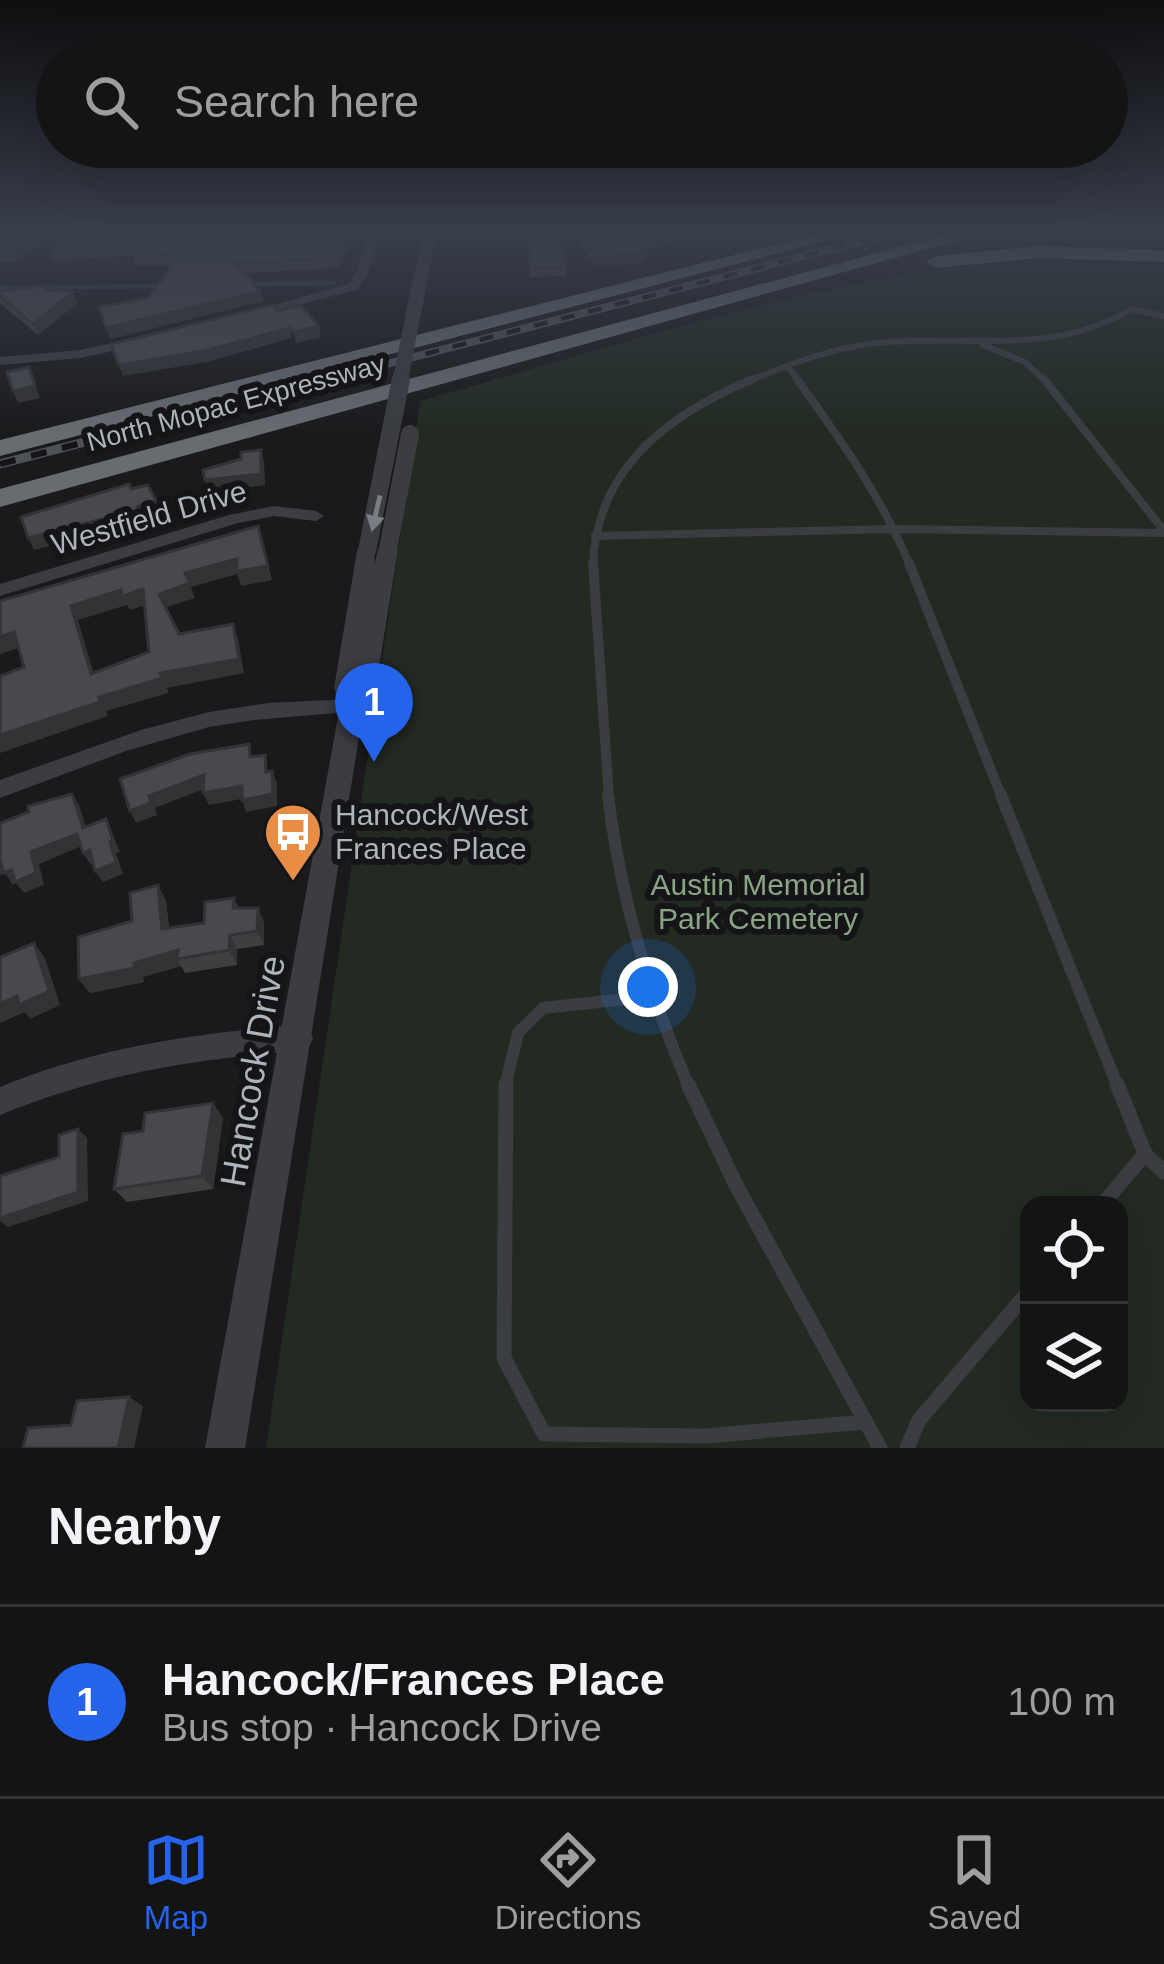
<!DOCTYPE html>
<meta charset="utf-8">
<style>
:root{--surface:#141415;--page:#212122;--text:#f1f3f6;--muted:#9d9ea0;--line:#333334;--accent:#2563eb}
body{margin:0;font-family:Arial,sans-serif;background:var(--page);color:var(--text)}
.controls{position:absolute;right:36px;bottom:36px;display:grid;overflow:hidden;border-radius:24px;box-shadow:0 12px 48px #0002}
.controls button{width:108px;height:108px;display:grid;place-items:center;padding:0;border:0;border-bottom:3px solid var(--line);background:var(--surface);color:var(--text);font:60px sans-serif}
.you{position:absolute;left:648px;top:987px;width:42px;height:42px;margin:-30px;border:9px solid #fff;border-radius:50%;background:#1a73e8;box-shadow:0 0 0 18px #1a73e833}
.badge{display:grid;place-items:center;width:78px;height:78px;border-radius:50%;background:var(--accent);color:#fff;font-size:39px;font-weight:700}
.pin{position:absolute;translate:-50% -99px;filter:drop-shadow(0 3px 6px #0008)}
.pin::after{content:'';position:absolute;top:63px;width:42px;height:36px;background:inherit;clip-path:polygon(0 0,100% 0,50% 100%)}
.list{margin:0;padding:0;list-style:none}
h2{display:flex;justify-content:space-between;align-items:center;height:156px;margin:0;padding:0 48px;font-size:51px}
h2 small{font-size:39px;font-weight:400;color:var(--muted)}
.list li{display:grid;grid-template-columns:78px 1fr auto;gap:36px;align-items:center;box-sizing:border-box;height:192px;padding:0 48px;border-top:3px solid var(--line)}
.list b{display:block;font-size:45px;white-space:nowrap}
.list p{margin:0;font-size:39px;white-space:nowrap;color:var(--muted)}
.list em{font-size:39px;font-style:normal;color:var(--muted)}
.icon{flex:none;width:66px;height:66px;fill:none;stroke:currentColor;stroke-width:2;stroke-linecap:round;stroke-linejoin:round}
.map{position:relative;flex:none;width:1164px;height:1448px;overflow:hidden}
.search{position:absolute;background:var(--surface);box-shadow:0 12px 48px #0002;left:36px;right:36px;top:36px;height:132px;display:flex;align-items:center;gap:30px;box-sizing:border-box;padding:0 42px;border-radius:66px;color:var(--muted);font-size:45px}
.sheet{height:348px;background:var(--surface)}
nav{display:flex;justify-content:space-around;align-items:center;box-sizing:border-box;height:168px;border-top:3px solid var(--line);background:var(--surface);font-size:33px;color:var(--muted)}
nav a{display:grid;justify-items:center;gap:6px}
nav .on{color:var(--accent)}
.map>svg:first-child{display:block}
.green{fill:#222a22;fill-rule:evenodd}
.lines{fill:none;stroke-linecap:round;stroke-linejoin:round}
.stream{stroke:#303c3f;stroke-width:4.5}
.service-far4{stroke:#3b3d41;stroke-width:6}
.service-far3{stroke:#3b3d41;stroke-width:8}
.service-far2{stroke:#3b3d41;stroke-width:10}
.service-far1{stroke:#3b3d41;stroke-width:12}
.service{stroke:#3b3d41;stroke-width:15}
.minor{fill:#3b3d41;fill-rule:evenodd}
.tertiary{fill:#3b3d41;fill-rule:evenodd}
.motorway{fill:#676c71;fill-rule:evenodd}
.rail-far1-casing{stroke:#4e5256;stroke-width:8}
.rail-casing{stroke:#4e5256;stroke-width:9}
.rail-far1{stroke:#151517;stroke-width:4.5;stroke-dasharray:14;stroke-linecap:butt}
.rail{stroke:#151517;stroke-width:6;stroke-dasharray:16;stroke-linecap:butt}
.tertiary-bridge-far1{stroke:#3b3d41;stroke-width:15}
.tertiary-bridge{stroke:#3b3d41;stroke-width:18}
.wall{fill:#3d3f41}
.shaded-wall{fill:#323335}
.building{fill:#47494c;stroke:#323335;stroke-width:3;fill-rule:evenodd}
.oneway{fill:#7a7e84}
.labels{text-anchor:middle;stroke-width:12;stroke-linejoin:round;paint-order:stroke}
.far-street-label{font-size:27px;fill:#adb4bb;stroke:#151517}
.street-label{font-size:30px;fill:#adb4bb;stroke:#151517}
.poi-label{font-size:30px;fill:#adb4bb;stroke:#151517;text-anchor:start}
.park-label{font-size:30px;fill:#8ba486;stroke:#151517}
.near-street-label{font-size:36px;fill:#adb4bb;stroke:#151517}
</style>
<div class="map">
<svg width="1164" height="1448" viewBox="0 0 1164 1448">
<rect width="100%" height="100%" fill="#1a1a1c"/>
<path class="green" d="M1028,260L1164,266V1448H266L420,401C619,346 821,275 1028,260ZM1029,1205H1119V1403H1029Z"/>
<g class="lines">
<g class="stream">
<path d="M246,284L334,283"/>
<path d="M0,288L165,286"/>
</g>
<g class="service-far4">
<path d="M983,345L1025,362L1046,382"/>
<path d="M789,368L799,382"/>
<path d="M746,382C792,363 839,345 888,342C973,336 1055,355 1132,309L1164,316"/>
</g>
<g class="service-far3">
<path d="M797,379C840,439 882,497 910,566"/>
<path d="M1044,379L1164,531"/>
<path d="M595,536L895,529L1164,533"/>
<path d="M593,566C596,468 669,414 753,379"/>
</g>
<g class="service-far2">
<path d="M593,563L609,798"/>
<path d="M909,563L1002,798"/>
</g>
<g class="service-far1">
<path d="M608,795C620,897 649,993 689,1087"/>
<path d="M1001,795L1118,1087"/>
<path d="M505,1087L518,1033L543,1008L654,996"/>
</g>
<g class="service">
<path d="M506,1084L504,1358L544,1434L706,1436L865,1422"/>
<path d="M688,1084L736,1185L880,1448"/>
<path d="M1117,1084L1145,1154L1164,1172"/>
<path d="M1102,1205L1145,1154"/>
<path d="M907,1448L919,1420L1029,1291"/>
</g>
<g class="minor">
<path d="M369,233H381L367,276L356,290L248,318L242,314L348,284L355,275Z"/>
<path d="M136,338L143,342L141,345L80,358L0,365V357L80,350Z"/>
<path d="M274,506L316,511L324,516L316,521L274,516L238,523L0,596V584L229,515Z"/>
<path d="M352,699L359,701L362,706L359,711L254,720L209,727L126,751L0,798V780L141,730L209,712L268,703Z"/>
<path d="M299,1025L309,1029L313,1038L309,1047L299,1051C192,1059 100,1074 0,1115V1087C97,1047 195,1033 299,1025Z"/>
</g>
<g class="tertiary">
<path d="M424,233H437L428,275L421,279L414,275Z"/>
<path d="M388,543L398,549L376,686L364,706L245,1448H205L340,706L334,688L357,551L360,547H374L375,563L378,549Z"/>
</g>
<g class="motorway">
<path d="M821,233H855L0,456V440Z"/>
<path d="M951,233H984L0,507V489Z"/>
<path d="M1038,246L1164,250V262L1038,258L936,268L926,262L936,256Z"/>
</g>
<g class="rail-far1-casing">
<path id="rail-far1" d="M317,382L893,233"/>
</g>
<g class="rail-casing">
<path id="rail" d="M0,464L329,379"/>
</g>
<use href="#rail-far1" class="rail-far1"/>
<use href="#rail" class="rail"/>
<path class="tertiary-bridge-far1" d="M400,382L421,275"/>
<g class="tertiary-bridge">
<path d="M388,549L410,434"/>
<path d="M367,551L401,379"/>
</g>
</g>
<g class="wall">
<path d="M0,233H58L16,261L0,262Z"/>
<path d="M63,233L350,244L338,268L245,273L263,301L110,339L148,298L169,270L168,265L135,266L132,255L55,261L52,251Z"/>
<path d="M529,233L566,267V276L530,277Z"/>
<path d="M574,233H673L672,243L644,249L646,252V262L596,267Z"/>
<path d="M49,285L51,290L77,303L38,335L0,303V291Z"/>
<path d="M234,898L238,908H258L264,923V945L237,949V965L185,973L181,966L143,977L144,982L90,993L79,979L132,921L166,900L169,928L204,923Z"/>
<path d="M213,1103L223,1118L213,1189L127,1202L114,1189L143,1131Z"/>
</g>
<g class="shaded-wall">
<path d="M39,233H58L16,261L12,251Z"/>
<path d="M673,233L672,243L637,250L638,241Z"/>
<path d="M348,234L350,244L338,268L336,258Z"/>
<path d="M646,252V262L596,267L597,258Z"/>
<path d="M260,291L263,301L110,339L106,328Z"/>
<path d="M73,292L77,303L38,335L33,324Z"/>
<path d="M319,326L321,337L296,343L294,332Z"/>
<path d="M290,328L292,338L207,362L123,376L119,365Z"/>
<path d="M29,367L40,398L18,403L13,391Z"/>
<path d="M261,450L264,462L265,485L209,492L205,480Z"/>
<path d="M156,501L160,513L141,519L143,522L34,550L28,538Z"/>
<path d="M258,526L272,580L241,586L237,574L191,587L195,598L164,608L159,594L185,573Z"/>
<path d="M143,589L149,604L130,610L127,605L78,620L98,688L91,674L71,606L121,590Z"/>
<path d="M233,624L238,639L244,673L167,688L169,693L106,711L108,716L0,753V735L160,673Z"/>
<path d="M14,632L22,647L0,654V637Z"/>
<path d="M272,771L277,783V806L246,812L242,800Z"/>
<path d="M204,775L209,787L155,808L157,815L136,823L130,811L149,796Z"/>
<path d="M242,786L247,798L209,805L203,793Z"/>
<path d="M72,794L79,805L90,840L83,828Z"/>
<path d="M106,819L120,852L116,853L123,874L103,882L95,871Z"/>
<path d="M77,834L84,845L39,864L44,885L24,893L16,883L13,885L5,873L0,875V860L31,852Z"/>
<path d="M90,850L97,861L90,864L83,853Z"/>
<path d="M158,885L166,900L170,944L162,929Z"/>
<path d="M258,908L264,923V945L257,931Z"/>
<path d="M230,935L237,949V965L229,950Z"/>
<path d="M34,943L45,958L60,1005L30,1019L25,1012L0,1023V1004Z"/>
<path d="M178,950L177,959L181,966L143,977L144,982L90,993L79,979Z"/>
<path d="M213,1103L223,1118L213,1189L202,1176Z"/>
<path d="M78,1129L87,1138L88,1201L8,1227L0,1221V1218L78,1192Z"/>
<path d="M129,1397L143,1406L134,1448H118Z"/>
</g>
<g class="building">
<path d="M0,233H39L12,251L0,252Z"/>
<path d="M63,233H322L348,234L336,258L236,263L260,291L106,328L99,307L148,298L176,261H166L171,255L132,256L139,244L52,251Z"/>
<path d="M529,233H559L566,267L530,268Z"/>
<path d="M580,233H673L638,241L646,252L597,258Z"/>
<path d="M49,285L46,290L73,292L33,324L0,296V291Z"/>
<path d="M273,305L278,311L300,305L319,326L294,332L290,328L204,351L119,365L111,344Z"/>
<path d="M29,367L35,386L13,391L7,372Z"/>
<path d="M261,450V474L205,480L203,470L241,459V452Z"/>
<path d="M129,484L131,489L148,485L156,501L137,507L138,510L28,538L21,517Z"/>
<path d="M258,526L268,566L237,571V559L185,573L190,583L159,594L179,634L233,624L239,659L160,673L163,678L99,697L100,702L0,735V676L24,667L14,632L0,637V601ZM143,589L149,652L91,674L71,606L121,590L123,596Z"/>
<path d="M249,744L250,757L265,755L266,772L272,771L273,794L242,800V786L203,793L204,775L149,796L151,803L130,811L120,779L190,754Z"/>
<path d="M72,794L83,828L106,819L113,840L110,842L116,863L95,871L90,850L83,853L77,834L31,852L36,873L15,882L12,870L4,873L0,860V823L29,812L28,806Z"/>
<path d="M158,885L162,929L204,923L205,902L234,898L233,908H258L257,931L230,935L229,950L177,959L178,950L134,963L135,968L79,979L78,937L132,921L130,893Z"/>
<path d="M34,943L49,991L19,1005L17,996L0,1004V957Z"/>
<path d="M213,1103L202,1176L114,1189L123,1134L143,1131L145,1113Z"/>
<path d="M78,1129V1192L0,1218V1176L59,1157V1135Z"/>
<path d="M129,1397L118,1448H23L28,1428L71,1425L77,1401Z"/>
</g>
<defs><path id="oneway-solid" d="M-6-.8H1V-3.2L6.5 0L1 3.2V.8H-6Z" transform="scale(3)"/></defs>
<use class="oneway" href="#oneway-solid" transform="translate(376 513) rotate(103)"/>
<linearGradient id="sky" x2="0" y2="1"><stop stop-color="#0e0e0f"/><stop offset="0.53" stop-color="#383e4b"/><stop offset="1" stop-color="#383e4b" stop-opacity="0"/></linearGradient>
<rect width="1164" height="436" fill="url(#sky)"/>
<defs>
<g id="bus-pin" transform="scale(3)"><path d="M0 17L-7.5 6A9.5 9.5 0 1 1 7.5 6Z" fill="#e88d46" stroke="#151517"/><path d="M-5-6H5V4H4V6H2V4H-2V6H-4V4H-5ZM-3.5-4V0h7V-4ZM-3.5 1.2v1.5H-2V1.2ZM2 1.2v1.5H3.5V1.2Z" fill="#fff"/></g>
</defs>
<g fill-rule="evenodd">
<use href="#bus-pin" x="293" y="832"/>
</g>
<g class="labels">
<g class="far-street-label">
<text transform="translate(236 403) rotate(-15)" y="9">North Mopac Expressway</text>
</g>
<g class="street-label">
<text transform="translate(149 518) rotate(-16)" y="10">Westfield Drive</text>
</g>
<g class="poi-label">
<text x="335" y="825">Hancock/West<tspan x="335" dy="34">Frances Place</tspan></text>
</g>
<g class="park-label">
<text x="758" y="895">Austin Memorial<tspan x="758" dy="34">Park Cemetery</tspan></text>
</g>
<g class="near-street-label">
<text transform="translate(252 1071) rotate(-80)" y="13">Hancock Drive</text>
</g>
</g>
</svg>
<div class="controls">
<button><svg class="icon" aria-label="locate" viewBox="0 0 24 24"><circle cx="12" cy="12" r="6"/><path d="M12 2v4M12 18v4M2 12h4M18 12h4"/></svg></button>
<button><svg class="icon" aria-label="layers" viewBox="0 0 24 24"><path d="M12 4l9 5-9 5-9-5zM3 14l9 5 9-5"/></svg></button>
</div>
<div class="you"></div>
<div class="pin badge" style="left:374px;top:762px">1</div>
<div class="search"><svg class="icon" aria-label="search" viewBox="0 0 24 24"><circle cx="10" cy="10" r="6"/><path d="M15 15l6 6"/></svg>Search here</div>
</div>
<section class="sheet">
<h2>Nearby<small></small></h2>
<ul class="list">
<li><span class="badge">1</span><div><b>Hancock/Frances Place</b><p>Bus stop · Hancock Drive</p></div><em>100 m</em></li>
</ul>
</section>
<nav>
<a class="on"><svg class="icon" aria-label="map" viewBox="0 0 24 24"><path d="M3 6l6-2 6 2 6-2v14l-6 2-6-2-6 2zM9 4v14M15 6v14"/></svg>Map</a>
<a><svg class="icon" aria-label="directions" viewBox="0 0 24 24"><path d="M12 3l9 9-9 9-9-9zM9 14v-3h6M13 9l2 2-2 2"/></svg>Directions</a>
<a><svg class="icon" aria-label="saved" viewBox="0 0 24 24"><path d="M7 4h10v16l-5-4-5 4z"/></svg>Saved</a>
</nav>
